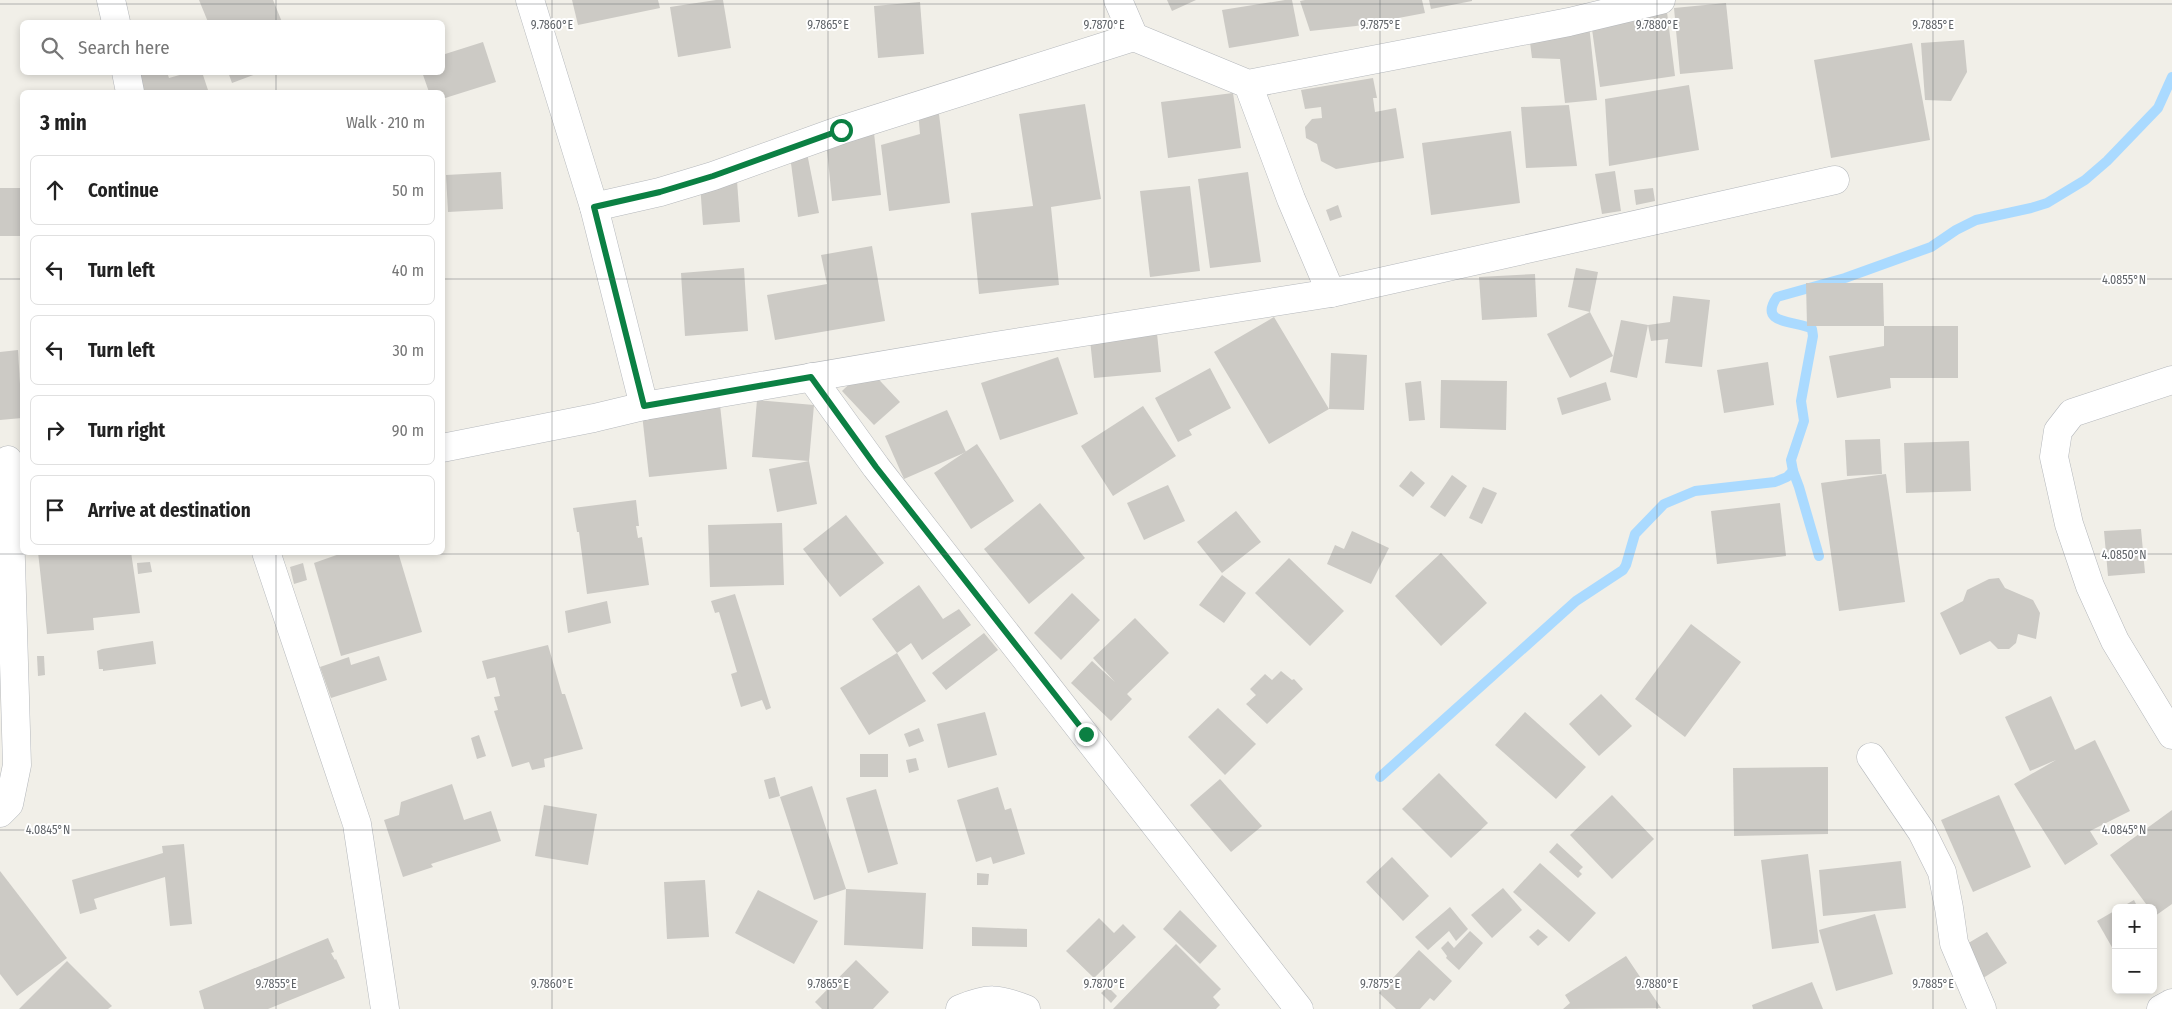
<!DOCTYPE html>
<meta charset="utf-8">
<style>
:root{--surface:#fff;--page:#f6f6f6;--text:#222;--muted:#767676;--line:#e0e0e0}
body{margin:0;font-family:"Fira Sans Condensed",sans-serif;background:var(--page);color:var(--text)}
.controls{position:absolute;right:15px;bottom:15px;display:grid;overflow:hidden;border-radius:8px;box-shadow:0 2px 8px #0003}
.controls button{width:45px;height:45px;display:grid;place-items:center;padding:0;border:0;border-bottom:1px solid var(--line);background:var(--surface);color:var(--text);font:25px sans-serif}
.stop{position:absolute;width:15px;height:15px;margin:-11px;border:4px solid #0b8043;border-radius:50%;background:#fff}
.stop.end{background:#0b8043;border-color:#fff;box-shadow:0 1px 5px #0008}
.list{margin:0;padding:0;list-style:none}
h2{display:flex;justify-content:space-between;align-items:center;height:65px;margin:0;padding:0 20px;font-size:21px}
h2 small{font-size:16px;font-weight:400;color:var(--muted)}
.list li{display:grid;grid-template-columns:32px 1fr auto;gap:15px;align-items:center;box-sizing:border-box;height:70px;margin:0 10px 10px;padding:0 10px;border:1px solid var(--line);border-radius:8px}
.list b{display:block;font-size:19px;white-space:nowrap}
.list em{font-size:16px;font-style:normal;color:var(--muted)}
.icon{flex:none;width:28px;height:28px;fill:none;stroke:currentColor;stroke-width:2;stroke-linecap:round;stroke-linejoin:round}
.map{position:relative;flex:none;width:2172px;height:1009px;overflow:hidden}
.search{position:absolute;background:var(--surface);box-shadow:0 2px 8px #0003;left:20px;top:20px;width:425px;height:55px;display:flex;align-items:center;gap:12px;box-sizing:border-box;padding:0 18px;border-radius:8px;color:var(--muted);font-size:19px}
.panel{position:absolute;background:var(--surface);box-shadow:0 2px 8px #0003;left:20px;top:90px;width:425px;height:465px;border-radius:8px}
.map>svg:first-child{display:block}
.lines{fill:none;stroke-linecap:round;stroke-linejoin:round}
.stream{stroke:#aadaff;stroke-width:10}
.building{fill:#cccac5}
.minor-casing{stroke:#b5b8bc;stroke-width:29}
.minor{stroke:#fff;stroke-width:28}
.route{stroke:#0b8043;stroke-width:6}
.ticks{fill:none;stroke:#5f6368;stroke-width:1;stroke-opacity:0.45}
.ticks-label{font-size:12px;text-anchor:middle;fill:#5f6368;stroke:#fff;stroke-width:4;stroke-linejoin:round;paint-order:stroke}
</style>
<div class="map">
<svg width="2172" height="1009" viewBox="0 0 2172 1009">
<rect width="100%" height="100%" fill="#f1efe8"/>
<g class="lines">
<g class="stream">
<path d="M1819,556L1799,487L1793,471L1791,460L1804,421L1801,401L1813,336L1812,329C1798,320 1757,326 1777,297L1845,278L1931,247L1956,230L1976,220L2031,208L2047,203L2085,180L2107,161L2158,108L2172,77"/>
<path d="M1380,777L1576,601L1623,570L1626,565L1635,534L1664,504L1695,491L1775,482L1787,477L1793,471"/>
</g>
</g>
<g class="building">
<path d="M199,0H273L282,22H208Z"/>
<path d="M572,0H658L660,8L578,25Z"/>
<path d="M716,0H723L731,48L678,57L670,7Z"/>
<path d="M1167,0H1196L1172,11Z"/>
<path d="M1285,0H1292L1299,36L1229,48L1222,10Z"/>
<path d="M1305,0H1422L1425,13L1356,26L1310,31L1300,1Z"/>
<path d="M1429,0H1472V1L1431,9Z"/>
<path d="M920,2L924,54L878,58L874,6Z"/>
<path d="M1726,3L1733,69L1680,74L1674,8Z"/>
<path d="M1667,12L1675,76L1600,87L1591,22Z"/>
<path d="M1588,15L1597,100L1565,103L1560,59L1532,58L1527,19Z"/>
<path d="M1964,40L1967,72L1951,101L1925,100L1921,43Z"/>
<path d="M483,42L496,82L442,99V92H429L422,72H442V55Z"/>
<path d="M1912,43L1930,140L1831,158L1814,60Z"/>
<path d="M129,72H167L169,78L190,72H202L208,90L199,92H135Z"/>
<path d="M228,72H259V73L232,83Z"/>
<path d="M1373,78L1377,98H1373L1375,112L1396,108L1404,158L1336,169L1321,161L1317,144L1306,138L1305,127L1312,119L1322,118L1321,107L1305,109L1301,90Z"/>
<path d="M1689,85L1699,150L1609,166L1605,99Z"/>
<path d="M1233,93L1241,148L1168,158L1161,102Z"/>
<path d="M1085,104L1101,199L1051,207L1059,285L979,294L971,213L1033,206L1019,114Z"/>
<path d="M1569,105L1577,166L1526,168L1521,107Z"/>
<path d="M938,106L950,203L889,211L881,145L920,134L918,111Z"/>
<path d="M1511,131L1520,203L1431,215L1422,143Z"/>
<path d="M874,133L881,195L832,201L826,139Z"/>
<path d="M789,148H806L819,213L798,217Z"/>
<path d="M1615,171L1621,211L1602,214L1595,174Z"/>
<path d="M501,172L503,209L448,212L446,175Z"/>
<path d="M1248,172L1261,262L1210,268L1198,179Z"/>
<path d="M737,181L740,222L703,225L700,184Z"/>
<path d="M1190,186L1200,271L1150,277L1140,191Z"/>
<rect x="0" y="188" width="22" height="48"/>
<path d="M1653,188L1655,201L1636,205L1634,190Z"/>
<path d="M1338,205L1342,217L1330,221L1326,210Z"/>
<path d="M872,246L885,321L775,340L767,295L827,284L821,255Z"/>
<path d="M744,268L748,331L685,336L681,273Z"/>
<path d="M1576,268L1598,272L1590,312L1568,307Z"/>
<path d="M1535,274L1537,317L1482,320L1479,277Z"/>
<path d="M1806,283H1883L1884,326H1807Z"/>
<path d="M1673,296L1710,300L1702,367L1665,363L1668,339L1651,341L1648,325L1670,322Z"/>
<path d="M1590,312L1613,356L1570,378L1547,334Z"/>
<path d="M1274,317L1329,409L1331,353L1367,355L1364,410L1329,409L1269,444L1214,352Z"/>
<path d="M1621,320L1648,325L1637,378L1610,372Z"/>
<path d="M1156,324L1161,372L1094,378L1089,330Z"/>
<path d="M1884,326H1958V378H1890L1891,388L1837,398L1829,356L1884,346Z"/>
<path d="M18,350L22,418L0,420V352Z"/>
<path d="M1058,357L1078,414L1000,440L981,383Z"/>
<path d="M1768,362L1774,405L1724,413L1717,370Z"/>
<path d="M867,367L900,402L874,425L842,391Z"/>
<path d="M1210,368L1231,408L1189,430L1192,435L1178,442L1155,398Z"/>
<path d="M1441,380L1507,381L1506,430L1440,428Z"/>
<path d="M1421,381L1425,420L1409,421L1405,383Z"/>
<path d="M1606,382L1611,400L1562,415L1557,398Z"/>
<path d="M757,400L814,405L809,461L752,457Z"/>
<path d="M720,405L727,469L649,477L642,414Z"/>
<path d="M1143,406L1176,456L1113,496L1081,446Z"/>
<path d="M947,410L966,452L904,479L885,436Z"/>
<path d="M1880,439L1882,474L1847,476L1845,440Z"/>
<path d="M1969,441L1971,491L1906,493L1904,443Z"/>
<path d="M977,444L1014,501L971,529L934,473Z"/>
<path d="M809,461L817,504L777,512L769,469Z"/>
<path d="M1411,471L1425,483L1413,497L1399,486Z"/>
<path d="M1886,474L1905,602L1839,611L1821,483Z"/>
<path d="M1452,475L1467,486L1445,517L1430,507Z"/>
<path d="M1168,485L1185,521L1144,540L1127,503Z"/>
<path d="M1483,487L1497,493L1482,524L1469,518Z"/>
<path d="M636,500L639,526H636L638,538L642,537L649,585L587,594L579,532H577L573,508Z"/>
<path d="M1040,503L1085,558L1029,604L984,549Z"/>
<path d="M1780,503L1786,556L1717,564L1711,511Z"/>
<path d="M1236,511L1261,542L1222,573L1197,542Z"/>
<path d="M846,515L884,563L840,597L803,549Z"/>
<path d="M782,523L784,585L710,587L708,525Z"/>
<path d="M2141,529L2145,573L2108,576L2104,531Z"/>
<path d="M1352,531L1389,548L1371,584L1327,564L1335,545L1344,549Z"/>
<path d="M38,552H131L140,613L93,618L94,630L47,634Z"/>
<path d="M345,552H398L422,632L341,656L314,563Z"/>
<path d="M1441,553L1487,603L1441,646L1395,596Z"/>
<path d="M1289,558L1344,611L1310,646L1255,593Z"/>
<path d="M150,562L152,572L138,574L137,563Z"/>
<path d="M303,563L307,580L294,584L290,567Z"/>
<path d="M1222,575L1246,593L1224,623L1199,605Z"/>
<path d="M1999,578L2005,588L2033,600L2040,613L2036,639L2018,634L2016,643L2009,649H1998L1990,641L1960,655L1940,613L1963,601L1967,590L1989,579Z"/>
<path d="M919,585L943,619L959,609L971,625L922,660L911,643L897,653L872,619Z"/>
<path d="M1072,593L1100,620L1061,660L1034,633Z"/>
<path d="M735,594L771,708L766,710L762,700L741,707L731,674L737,672L719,612L715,613L711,601Z"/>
<path d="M607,601L611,623L568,633L565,611Z"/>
<path d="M1135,618L1169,653L1127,694L1132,699L1111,721L1071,683L1092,661L1115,682L1093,658Z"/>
<path d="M1691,624L1741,662L1685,737L1635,699Z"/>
<path d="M984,633L998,650L946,690L932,673Z"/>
<path d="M153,641L156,664L103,671V669H99L97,651L102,649Z"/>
<path d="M548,645L562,694H565L583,749L544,759L545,767L532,770L529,762L512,767L494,711L498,710L494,697L500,696L495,677L487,679L482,661Z"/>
<path d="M897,653L926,701L869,735L840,688Z"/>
<path d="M37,656H44L45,675L38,676Z"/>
<path d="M379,656L387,680L331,698L320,667L349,657L351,665Z"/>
<path d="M1281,671L1292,680L1294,679L1303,689L1267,724L1246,704L1256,695L1250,689L1265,674L1272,680Z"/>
<path d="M1601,694L1632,726L1599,756L1569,724Z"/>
<path d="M2051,696L2075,750L2095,740L2130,811L2090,831L2098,844L2065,865L2014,784L2056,760L2030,771L2005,717Z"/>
<path d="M1218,708L1256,744L1225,775L1188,737Z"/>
<path d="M985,712L997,755L948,768L937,724Z"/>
<path d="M1525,712L1586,767L1556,799L1495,745Z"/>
<path d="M919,728L924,741L909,747L904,734Z"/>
<path d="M479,735L486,756L477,759L471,738Z"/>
<rect x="860" y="754" width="28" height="23"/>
<path d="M916,758L919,770L909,773L906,760Z"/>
<path d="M1828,767V834L1734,836L1733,768Z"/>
<path d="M1439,773L1488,823L1451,858L1402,809Z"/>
<path d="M775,777L780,796L769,799L764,780Z"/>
<path d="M1220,779L1262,826L1231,852L1190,805Z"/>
<path d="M452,784L464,820L491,811L501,841L431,864L433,867L403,877L384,820L399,815L401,802Z"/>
<path d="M812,786L846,889L926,893L923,949L844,945L846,889L814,900L780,797Z"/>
<path d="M998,787L1005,810L1011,808L1025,854L993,864L991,857L976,862L957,800Z"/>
<path d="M876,789L898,864L868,873L846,798Z"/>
<path d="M1612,795L1654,839L1612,879L1570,835Z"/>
<path d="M1999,795L2031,867L1973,892L1941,820Z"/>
<path d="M544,805L597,814L588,865L535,856Z"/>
<path d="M2172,810V904L2155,916L2153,908H2149L2110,855Z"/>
<path d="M1557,843L1583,867L1579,871L1582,874L1578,878L1549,852Z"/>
<path d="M184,844L192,924L170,926L165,877L94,899L97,909L80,914L72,880L163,853L162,846Z"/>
<path d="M1808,854L1819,943L1772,949L1761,860Z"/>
<path d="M1392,857L1429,896L1403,921L1366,882Z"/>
<path d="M1901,861L1906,908L1823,916L1819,870Z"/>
<path d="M1540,863L1596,913L1569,942L1513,892Z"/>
<path d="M0,871L67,958L17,996L0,974Z"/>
<path d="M977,873L989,874L988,885H977Z"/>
<path d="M705,880L709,937L667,939L664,882Z"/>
<path d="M1503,888L1522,910L1492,938L1471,915Z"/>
<path d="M758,890L818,921L794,964L735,933Z"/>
<path d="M2134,900L2138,908H2120Z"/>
<path d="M1450,907L1468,929L1456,941L1449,931L1428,950L1415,937Z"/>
<path d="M1180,910L1217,946L1200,964L1163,929Z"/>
<path d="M2116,910V947L2113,949L2097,921Z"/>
<path d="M1875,914L1893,974L1836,991L1819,930Z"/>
<path d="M1099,918L1114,933L1123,924L1136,937L1094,978L1066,951Z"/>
<path d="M972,927L1027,929V947L972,946Z"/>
<path d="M1538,929L1548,937L1538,946L1529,937Z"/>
<path d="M1470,931L1483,943L1459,970L1446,958L1447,956L1441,948L1448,941L1454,948Z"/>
<path d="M1987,932L2007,963L1980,980L1960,948Z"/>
<path d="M328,938L334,952L331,953L335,960L336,959L345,978L268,1009H204L199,991Z"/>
<path d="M1176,944L1221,989L1213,997L1220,1005L1216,1009H1113Z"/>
<path d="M1419,950L1452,981L1434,1001L1430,998L1420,1009H1396L1379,993Z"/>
<path d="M1626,956L1661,1008L1563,1009L1570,1003L1565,995Z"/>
<path d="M856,960L889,992L873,1009H822L815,1002Z"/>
<path d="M67,961L112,1006L108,1009H19Z"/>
<path d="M1812,982L1823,1009H1753L1752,1005Z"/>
<path d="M1108,987L1117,996L1111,1003L1101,993Z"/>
</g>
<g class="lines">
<g class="minor-casing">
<g id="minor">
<path d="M111,0L116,22"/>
<path d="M530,0L594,207L644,406"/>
<path d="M1118,0L1134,37"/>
<path d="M126,72L130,92"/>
<path d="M1248,84L1291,199L1331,293"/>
<path d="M594,207L660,192L713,176L841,130L1134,37L1248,84L1569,22L1661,0"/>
<path d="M811,377L876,467L1299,1009"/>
<path d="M2172,380L2072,413L2058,431L2054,457L2069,524L2090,586L2115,641L2172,735"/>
<path d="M442,448L594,418L644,406L995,346L1331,293L1835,180"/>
<path d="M266,552L357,824L385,1009"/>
<path d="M1871,757L1922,832L1942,872L1949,908L1954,943L1982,1009"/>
<path d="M0,813L9,804L17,765L8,460"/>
<path d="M960,1009C989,997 997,998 1026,1009"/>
<path d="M2161,1009L2172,1003"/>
</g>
</g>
<use href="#minor" class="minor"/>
</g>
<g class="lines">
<path class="route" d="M841,130L713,176L660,192L594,207L644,406L811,377L876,467L1086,734"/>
</g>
<path class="ticks" d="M276,0V22M552,0V1009M828,0V1009M1104,0V1009M1380,0V1009M1657,0V1009M1933,0V1009M0,4H2172M276,72V92M0,279H22M442,279H2172M276,552V1009M0,554H2172M0,830H2172"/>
<g class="ticks-label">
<text x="552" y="29">9.7860°E</text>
<text x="828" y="29">9.7865°E</text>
<text x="1104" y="29">9.7870°E</text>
<text x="1380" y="29">9.7875°E</text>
<text x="1657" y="29">9.7880°E</text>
<text x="1933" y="29">9.7885°E</text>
<text x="2124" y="284">4.0855°N</text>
<text x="2124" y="559">4.0850°N</text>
<text x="48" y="834">4.0845°N</text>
<text x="2124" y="834">4.0845°N</text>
<text x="276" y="988">9.7855°E</text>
<text x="552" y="988">9.7860°E</text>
<text x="828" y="988">9.7865°E</text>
<text x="1104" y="988">9.7870°E</text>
<text x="1380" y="988">9.7875°E</text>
<text x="1657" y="988">9.7880°E</text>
<text x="1933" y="988">9.7885°E</text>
</g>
</svg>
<div class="controls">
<button>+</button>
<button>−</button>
</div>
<div class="stop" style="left:841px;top:130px"></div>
<div class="stop end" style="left:1086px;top:734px"></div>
<div class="search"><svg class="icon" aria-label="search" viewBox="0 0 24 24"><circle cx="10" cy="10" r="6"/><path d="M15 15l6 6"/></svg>Search here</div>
<section class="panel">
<h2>3 min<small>Walk · 210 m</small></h2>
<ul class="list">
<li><svg class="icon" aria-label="ahead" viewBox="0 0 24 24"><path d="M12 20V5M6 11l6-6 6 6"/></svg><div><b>Continue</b></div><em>50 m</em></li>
<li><svg class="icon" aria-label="left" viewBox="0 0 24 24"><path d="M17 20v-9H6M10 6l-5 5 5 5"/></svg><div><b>Turn left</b></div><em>40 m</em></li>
<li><svg class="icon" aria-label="left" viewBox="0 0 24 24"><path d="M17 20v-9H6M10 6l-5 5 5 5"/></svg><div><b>Turn left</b></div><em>30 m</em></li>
<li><svg class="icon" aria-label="right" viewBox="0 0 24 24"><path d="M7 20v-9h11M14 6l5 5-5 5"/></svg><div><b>Turn right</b></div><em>90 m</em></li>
<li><svg class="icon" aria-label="arrive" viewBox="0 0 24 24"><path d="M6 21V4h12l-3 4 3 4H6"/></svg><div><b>Arrive at destination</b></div></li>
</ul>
</section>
</div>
